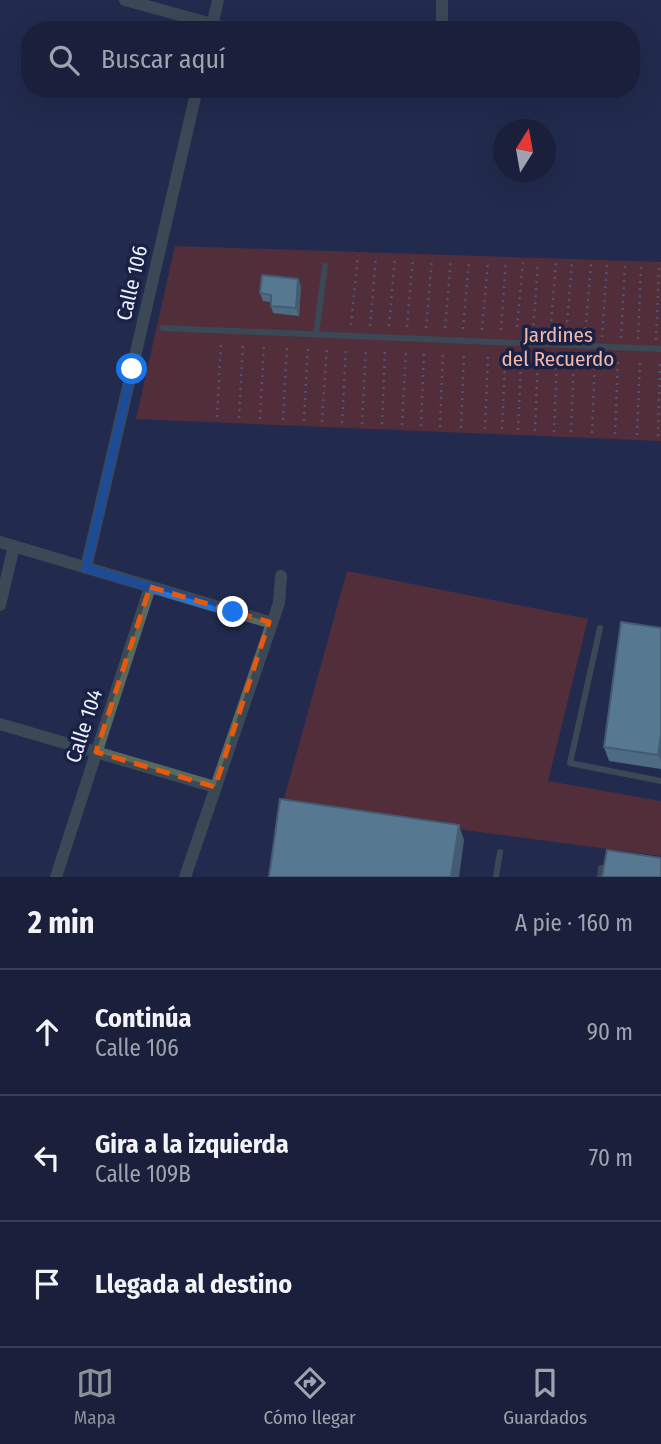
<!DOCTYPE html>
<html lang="es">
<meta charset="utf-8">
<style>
:root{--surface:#1a203b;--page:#232842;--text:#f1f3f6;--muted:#9fa3af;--line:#383e55;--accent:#8c9099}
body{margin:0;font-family:"Fira Sans Condensed",sans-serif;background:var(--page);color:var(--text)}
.compass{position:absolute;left:493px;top:119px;width:63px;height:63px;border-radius:50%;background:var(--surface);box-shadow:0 7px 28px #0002;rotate:11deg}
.stop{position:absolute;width:21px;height:21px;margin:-16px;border:5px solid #1a73e8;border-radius:50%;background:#fff}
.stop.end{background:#1a73e8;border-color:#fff;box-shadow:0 2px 7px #0008}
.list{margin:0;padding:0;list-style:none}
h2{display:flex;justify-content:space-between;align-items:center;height:91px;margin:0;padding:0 28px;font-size:30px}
h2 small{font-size:23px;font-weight:400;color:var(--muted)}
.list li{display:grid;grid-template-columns:46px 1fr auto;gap:21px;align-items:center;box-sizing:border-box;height:126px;padding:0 28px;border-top:2px solid var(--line)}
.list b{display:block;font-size:26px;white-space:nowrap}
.list p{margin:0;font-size:23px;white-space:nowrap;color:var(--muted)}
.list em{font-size:23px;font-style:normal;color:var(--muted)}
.icon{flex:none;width:38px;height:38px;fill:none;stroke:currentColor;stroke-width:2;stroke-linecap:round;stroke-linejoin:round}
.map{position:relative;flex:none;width:661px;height:877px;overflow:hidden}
.search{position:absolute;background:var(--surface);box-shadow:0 7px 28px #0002;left:21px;right:21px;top:21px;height:77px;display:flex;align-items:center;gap:18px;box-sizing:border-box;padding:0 24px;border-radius:28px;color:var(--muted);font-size:26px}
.sheet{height:469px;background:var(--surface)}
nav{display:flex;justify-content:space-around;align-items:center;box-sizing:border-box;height:98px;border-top:2px solid var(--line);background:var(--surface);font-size:19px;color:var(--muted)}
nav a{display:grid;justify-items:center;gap:4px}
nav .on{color:var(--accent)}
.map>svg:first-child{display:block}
.green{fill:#893122}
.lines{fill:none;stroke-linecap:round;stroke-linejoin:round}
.path{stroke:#8087a1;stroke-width:2.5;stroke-dasharray:2 5;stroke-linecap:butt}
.service{stroke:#596a5d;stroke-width:6}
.minor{stroke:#596a5d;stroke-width:12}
.wall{fill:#82b8c3}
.shaded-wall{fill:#6a969f}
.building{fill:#97d6e3;stroke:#6a969f;stroke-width:2}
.route{stroke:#1a73e8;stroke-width:9}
.marked{fill:none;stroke:#e8590c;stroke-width:5;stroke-dasharray:14 9;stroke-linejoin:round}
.labels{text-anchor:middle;stroke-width:7;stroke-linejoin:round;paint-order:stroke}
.street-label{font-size:21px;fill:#ecf1ff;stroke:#192144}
.park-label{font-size:21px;fill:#f3b7ab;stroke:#192144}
</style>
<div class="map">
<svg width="661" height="877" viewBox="0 0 661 877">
<rect width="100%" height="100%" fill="#222b4f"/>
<g class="green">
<path d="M175,246L661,262V441L136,419Z"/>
<path d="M347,571L588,619L548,781L661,801V856L282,806Z"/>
</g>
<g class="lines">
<g class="path">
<path d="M351,325L358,255"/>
<path d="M370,326L376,256"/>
<path d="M389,326L395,256"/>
<path d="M407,327L413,257"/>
<path d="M517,327L523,261"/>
<path d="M426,328L432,258"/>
<path d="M445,328L451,259"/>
<path d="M463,329L469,259"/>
<path d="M482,330L488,260"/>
<path d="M501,330L506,261"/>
<path d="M533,332L538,262"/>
<path d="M550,335L556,263"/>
<path d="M566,336L572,263"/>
<path d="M585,336L591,264"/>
<path d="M602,337L607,264"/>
<path d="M621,338L625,265"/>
<path d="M638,339L641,266"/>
<path d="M656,340L659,266"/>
<path d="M217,417L221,341"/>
<path d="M239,418L243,342"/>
<path d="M260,419L264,343"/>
<path d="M283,420L287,344"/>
<path d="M304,421L308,345"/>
<path d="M322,422L327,346"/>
<path d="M342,423L346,347"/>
<path d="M362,424L366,348"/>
<path d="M382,424L385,349"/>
<path d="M402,425L406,350"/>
<path d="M421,426L424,351"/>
<path d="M440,427L443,351"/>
<path d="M461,428L464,353"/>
<path d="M485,429L488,354"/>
<path d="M502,429L505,363"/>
<path d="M518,430L521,362"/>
<path d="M535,431L538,356"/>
<path d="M554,432L557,357"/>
<path d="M571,432L574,358"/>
<path d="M592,433L595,359"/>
<path d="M615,434L618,360"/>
<path d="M637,435L640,361"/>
<path d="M658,436L660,362"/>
</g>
<g class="service">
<path d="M163,328L661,349"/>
<path d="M316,334L325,266"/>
<path d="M600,628L570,763L661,781"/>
<path d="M496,877L500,852"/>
<path d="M600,877L601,868"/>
</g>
<g class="minor">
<path d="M125,0L234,30"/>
<path d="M442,0V30"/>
<path d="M211,30L218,0"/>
<path d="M0,542L269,622"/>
<path d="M86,568L197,89"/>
<path d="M0,605L14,546"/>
<path d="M0,724L215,787"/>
<path d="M56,877L150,587"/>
<path d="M185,877L279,603L281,576"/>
</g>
</g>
<g class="wall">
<path d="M298,279L301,286L299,316L273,313L271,306V302L263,301L260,293Z"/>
<path d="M661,628V769L609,761L604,747Z"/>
</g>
<g class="shaded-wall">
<path d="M298,279L301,286L299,316L296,308Z"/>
<path d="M661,735V762L658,755Z"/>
<path d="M459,825L464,840L459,877H451Z"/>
</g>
<g class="building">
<path d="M262,275L298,279L296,308L271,306V295L260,293Z"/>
<path d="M621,622L661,628V735L658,755L604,747Z"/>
<path d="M280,799L459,825L451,877H269Z"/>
<path d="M607,850L661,858V877H602Z"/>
</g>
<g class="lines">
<path class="route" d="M132,369L86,568L233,612"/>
</g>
<path d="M0 0H661V877H0ZM150,587L269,622L215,787L96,752Z" fill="#222b4f" fill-opacity=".55" fill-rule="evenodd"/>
<path class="marked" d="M150,587L269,622L215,787L96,752Z"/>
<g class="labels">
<g class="street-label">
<text transform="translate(132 283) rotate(-77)" y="7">Calle 106</text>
<text transform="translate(84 726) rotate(-72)" y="7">Calle 104</text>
</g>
<g class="park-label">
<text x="558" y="342">Jardines<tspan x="558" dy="24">del Recuerdo</tspan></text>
</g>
</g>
</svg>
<svg class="compass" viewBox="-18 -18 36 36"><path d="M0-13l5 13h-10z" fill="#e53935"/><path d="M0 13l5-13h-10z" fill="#9fa3af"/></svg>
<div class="stop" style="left:132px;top:369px"></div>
<div class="stop end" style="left:233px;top:612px"></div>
<div class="search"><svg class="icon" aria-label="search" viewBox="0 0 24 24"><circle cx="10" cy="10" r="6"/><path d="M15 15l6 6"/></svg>Buscar aquí</div>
</div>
<section class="sheet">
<h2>2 min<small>A pie · 160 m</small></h2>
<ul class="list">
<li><svg class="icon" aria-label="ahead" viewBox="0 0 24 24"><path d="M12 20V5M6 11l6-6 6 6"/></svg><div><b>Continúa</b><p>Calle 106</p></div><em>90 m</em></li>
<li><svg class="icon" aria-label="left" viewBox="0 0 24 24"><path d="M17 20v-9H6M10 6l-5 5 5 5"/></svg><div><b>Gira a la izquierda</b><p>Calle 109B</p></div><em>70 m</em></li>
<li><svg class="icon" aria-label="arrive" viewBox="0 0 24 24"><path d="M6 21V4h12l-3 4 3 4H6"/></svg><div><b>Llegada al destino</b></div></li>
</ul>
</section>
<nav>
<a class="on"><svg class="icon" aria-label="map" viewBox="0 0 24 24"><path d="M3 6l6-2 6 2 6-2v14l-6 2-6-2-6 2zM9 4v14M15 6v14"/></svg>Mapa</a>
<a><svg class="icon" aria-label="directions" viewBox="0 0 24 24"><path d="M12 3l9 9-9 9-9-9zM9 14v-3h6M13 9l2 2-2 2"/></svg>Cómo llegar</a>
<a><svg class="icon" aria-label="saved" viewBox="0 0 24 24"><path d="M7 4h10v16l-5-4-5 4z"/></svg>Guardados</a>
</nav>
